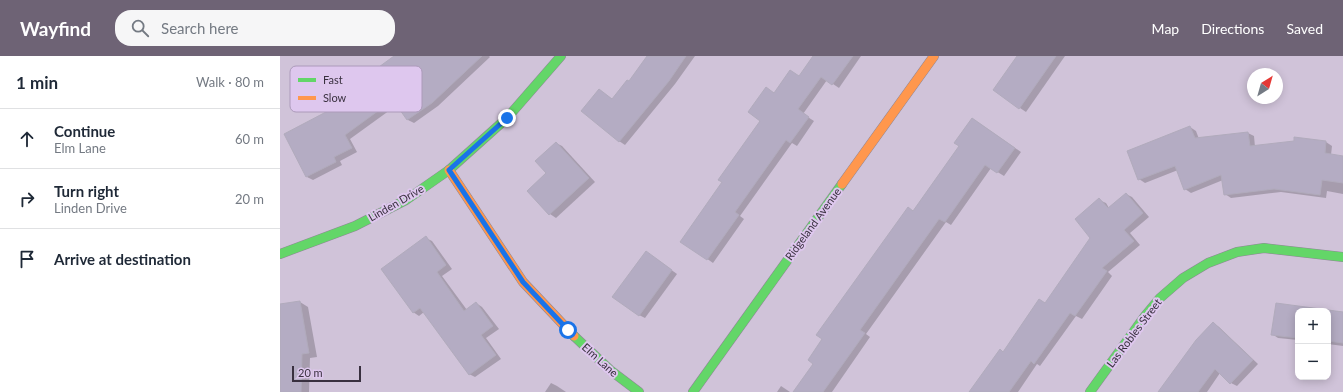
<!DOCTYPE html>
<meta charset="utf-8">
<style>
:root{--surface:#fff;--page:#f6f6f7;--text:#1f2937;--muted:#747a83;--line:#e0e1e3;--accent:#6e6375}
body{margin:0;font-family:Lato,sans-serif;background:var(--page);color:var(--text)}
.controls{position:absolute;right:12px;bottom:12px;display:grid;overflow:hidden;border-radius:8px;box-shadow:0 2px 10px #0003}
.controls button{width:36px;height:36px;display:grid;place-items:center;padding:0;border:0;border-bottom:1px solid var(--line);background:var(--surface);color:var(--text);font:20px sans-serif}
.compass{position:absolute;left:967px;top:12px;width:36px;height:36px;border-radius:50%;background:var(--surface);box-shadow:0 2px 10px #0003;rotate:37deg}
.scale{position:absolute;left:12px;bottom:10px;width:69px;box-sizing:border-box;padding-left:4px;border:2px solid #39303f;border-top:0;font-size:11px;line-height:14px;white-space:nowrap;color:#39303f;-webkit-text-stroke:3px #dec7ee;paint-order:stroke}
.stop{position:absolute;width:12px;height:12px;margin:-9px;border:3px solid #1a73e8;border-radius:50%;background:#fff}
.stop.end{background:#1a73e8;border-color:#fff;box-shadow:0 1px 4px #0008}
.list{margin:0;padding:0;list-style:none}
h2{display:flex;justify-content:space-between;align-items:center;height:52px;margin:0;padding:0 16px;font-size:17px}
h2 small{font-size:13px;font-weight:400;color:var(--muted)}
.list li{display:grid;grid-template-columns:26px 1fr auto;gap:12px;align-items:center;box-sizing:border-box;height:60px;padding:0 16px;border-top:1px solid var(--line)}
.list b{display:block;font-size:15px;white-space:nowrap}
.list p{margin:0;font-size:13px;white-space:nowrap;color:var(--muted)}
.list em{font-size:13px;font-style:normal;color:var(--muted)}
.icon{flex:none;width:22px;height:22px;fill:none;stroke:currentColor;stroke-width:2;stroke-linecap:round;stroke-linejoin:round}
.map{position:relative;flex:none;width:1063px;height:336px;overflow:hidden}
header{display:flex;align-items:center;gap:24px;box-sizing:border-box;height:56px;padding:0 20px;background:var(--accent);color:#fff}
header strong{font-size:19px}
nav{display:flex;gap:22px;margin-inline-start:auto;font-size:14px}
.search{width:280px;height:36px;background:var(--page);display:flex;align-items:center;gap:10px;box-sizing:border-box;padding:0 14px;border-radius:16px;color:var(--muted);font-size:15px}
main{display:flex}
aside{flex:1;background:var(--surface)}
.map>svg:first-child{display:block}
.shadow{fill:#0003}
.building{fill:#b4acc3;stroke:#b1abbc}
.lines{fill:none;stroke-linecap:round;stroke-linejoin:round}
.fast-casing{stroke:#8f8696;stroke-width:10}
.slow-casing{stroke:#8f8696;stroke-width:10}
.fast{stroke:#63d668;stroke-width:9}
.slow{stroke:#ff974d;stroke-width:9}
.route{stroke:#1a73e8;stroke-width:5}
.labels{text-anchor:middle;stroke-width:4;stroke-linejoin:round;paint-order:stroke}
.street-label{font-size:11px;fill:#39303f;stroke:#dec7ee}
.key{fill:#dec7ee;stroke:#ac9aba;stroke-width:1}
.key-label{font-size:11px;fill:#39303f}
</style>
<header>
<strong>Wayfind</strong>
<div class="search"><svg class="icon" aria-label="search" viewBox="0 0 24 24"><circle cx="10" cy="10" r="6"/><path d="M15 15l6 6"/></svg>Search here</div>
<nav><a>Map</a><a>Directions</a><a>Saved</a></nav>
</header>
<main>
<aside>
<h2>1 min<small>Walk · 80 m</small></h2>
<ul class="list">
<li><svg class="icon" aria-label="ahead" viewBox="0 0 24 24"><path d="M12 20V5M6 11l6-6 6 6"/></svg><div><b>Continue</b><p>Elm Lane</p></div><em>60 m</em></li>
<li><svg class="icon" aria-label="right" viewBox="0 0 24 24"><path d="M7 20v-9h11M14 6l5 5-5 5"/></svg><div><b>Turn right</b><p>Linden Drive</p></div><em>20 m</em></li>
<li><svg class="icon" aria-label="arrive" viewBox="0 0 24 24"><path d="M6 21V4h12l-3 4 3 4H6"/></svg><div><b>Arrive at destination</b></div></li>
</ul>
</aside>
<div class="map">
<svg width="1063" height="336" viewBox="0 0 1063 336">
<rect width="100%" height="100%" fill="#d0c3d9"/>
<g class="shadow">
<path d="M116,0H209L210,1L158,50L134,67L128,64L117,49L70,83L77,96L60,105L62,109L33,124L27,121L69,45Z"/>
<path d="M368,0H415L395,28L345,89L339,85L319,34L333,44L349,26Z"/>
<path d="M534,0H581L559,32L547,24L523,58L534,65L517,90L512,87L460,160L464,163L433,207L402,185L443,126L481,64L495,38L520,21Z"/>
<path d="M738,0H785L746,56L740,52Z"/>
<path d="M693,63L741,96L724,120L711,112L671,169L666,166L586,278L590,281L552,336H514L534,308L634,156L680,90Z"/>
<path d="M910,71L916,75L919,83L968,77L974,80L975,91L1046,86L1052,90L1051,99L1063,101V138L1047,135L1046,142L1001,136L951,142L945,138L943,124L911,137L905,133L898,114L865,127L859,123Z"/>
<path d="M276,87L282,90L315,126L276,162L270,158L268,117Z"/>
<path d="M846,138L852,141L869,161L850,177L860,189L828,216L832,220L802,263L796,260L760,310L757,308L738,336H691L765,248L812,182L819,144L826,147L829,152Z"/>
<path d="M146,182L152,185L172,213L162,220L187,254L196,247L202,251L219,273L206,282L221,303L195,321L189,318L144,256L139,260L133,256Z"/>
<path d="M372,200L397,218L365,262L359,259Z"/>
<path d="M20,246L28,251L37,301L30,302L29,336H0V249Z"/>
<path d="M997,248L1063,256V290L1048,288V255H1018V284L998,282L992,278Z"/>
<path d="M933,267L939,271L978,308L957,330L951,327L940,317L927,336H880Z"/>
<path d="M271,327L277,330L286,336H265Z"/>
<path d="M501,330L510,336H497Z"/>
</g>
<g class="building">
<path d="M114,0H202L152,47L127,64L113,44L65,79L72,92L54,101L56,106L26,121L4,78L67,45L62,38Z"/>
<path d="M367,0H406L389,25L339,86L301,55L319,33L332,43L347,24L349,25Z"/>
<path d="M533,0H573L552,29L541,21L518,53L529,61L510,87L506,84L455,156L459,159L427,204L400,186L442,126L438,124L480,65L468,56L486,31L494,37L510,14L519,20Z"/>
<path d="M737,0H776L739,53L713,34Z"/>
<path d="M692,62L735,92L717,117L705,109L665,166L659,163L580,274L585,277L543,336H513L533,308L528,304L542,283L536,279L628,151L633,155L679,90L674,87Z"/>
<path d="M910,70L915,82L968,76L970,90L1014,85V81L1046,85L1045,97L1063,100V127L1042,124L1040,139L994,133L944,139L941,119L904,134L895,110L858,124L847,95Z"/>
<path d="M276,86L309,122L269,159L247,135L266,117L255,105Z"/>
<path d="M846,137L863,157L844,174L854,185L822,212L827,215L795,260L790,257L754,308L751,305L729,336H689L720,293L723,296L759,243L765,247L810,182L795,163L819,142L828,152Z"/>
<path d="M146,180L166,209L157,216L184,255L196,246L213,270L201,279L216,299L189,319L140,252L133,257L101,213Z"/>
<path d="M366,195L392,214L359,260L332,241Z"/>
<path d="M20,245L29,297L22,298L21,336H0V248Z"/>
<path d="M996,247L1063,256V287L1048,285V255H1018V282L991,279Z"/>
<path d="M933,266L973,304L950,328L935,313L918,336H878L916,284Z"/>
</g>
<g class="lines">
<g class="fast-casing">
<g id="fast">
<path d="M0,198L75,170L126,144L169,114L227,62L281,0"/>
<path d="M294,280L330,314L359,336"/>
<path d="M413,336L562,128"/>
<path d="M810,336L865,260L880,242L903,222L928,207L957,196L984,192L1063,201"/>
</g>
</g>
<g class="slow-casing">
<g id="slow">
<path d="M169,114L243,226L294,280"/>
<path d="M562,128L654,0"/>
</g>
</g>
<use href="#fast" class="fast"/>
<use href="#slow" class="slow"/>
</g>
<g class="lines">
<path class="route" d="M227,62L169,114L243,226L288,274"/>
</g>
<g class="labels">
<g class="street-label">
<text transform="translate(116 147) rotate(-30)" y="4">Linden Drive</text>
<text transform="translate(533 168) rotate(-54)" y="4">Ridgeland Avenue</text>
<text transform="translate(854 277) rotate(-53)" y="4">Las Robles Street</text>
<text transform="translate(320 304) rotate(42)" y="4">Elm Lane</text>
</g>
</g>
<rect x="10" y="10" width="132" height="46" rx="6" class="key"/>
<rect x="18" y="22" width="18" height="4" fill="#63d668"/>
<rect x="18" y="40" width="18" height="4" fill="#ff974d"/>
<g class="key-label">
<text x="43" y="28">Fast</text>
<text x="43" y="46">Slow</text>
</g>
</svg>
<div class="controls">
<button>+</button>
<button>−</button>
</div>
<svg class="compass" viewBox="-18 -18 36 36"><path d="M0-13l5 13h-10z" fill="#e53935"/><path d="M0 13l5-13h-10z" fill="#747a83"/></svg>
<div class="scale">20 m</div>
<div class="stop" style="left:288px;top:274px"></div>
<div class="stop end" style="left:227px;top:62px"></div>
</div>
</main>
